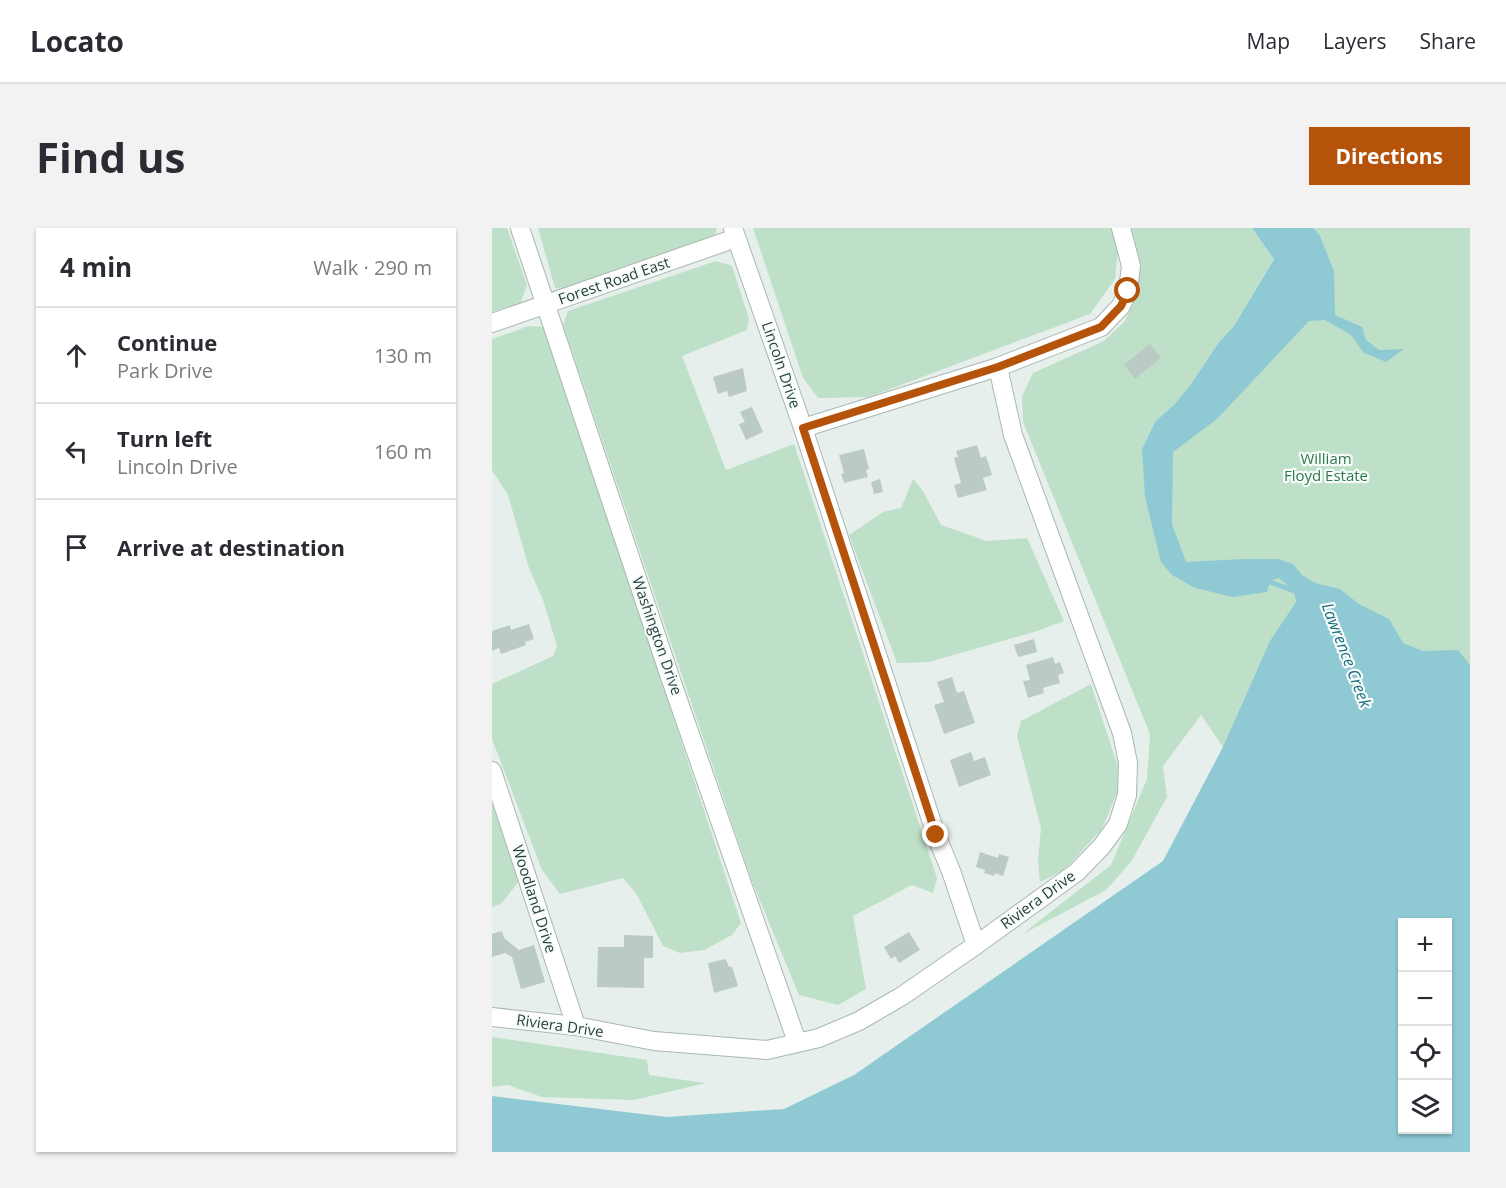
<!DOCTYPE html>
<meta charset="utf-8">
<style>
:root{--surface:#fff;--page:#f2f2f3;--text:#2b2b33;--muted:#7c7c81;--line:#e1e1e2;--accent:#b45309}
body{margin:0;font-family:"Open Sans",sans-serif;background:var(--page);color:var(--text)}
.controls{position:absolute;right:18px;bottom:18px;display:grid;overflow:hidden;border-radius:0px;box-shadow:0 2px 4px #0004}
.controls button{width:54px;height:54px;display:grid;place-items:center;padding:0;border:0;border-bottom:2px solid var(--line);background:var(--surface);color:var(--text);font:30px sans-serif}
.stop{position:absolute;width:18px;height:18px;margin:-14px;border:4px solid #b45309;border-radius:50%;background:#fff}
.stop.end{background:#b45309;border-color:#fff;box-shadow:0 2px 6px #0008}
.list{margin:0;padding:0;list-style:none}
h2{display:flex;justify-content:space-between;align-items:center;height:78px;margin:0;padding:0 24px;font-size:26px}
h2 small{font-size:20px;font-weight:400;color:var(--muted)}
.list li{display:grid;grid-template-columns:39px 1fr auto;gap:18px;align-items:center;box-sizing:border-box;height:96px;padding:0 24px;border-top:2px solid var(--line)}
.list b{display:block;font-size:22px;white-space:nowrap}
.list p{margin:0;font-size:20px;white-space:nowrap;color:var(--muted)}
.list em{font-size:20px;font-style:normal;color:var(--muted)}
.icon{flex:none;width:33px;height:33px;fill:none;stroke:currentColor;stroke-width:2;stroke-linecap:round;stroke-linejoin:round}
.map{position:relative;flex:none;width:978px;height:924px;overflow:hidden;border-radius:0px}
header{display:flex;align-items:center;gap:36px;box-sizing:border-box;height:84px;padding:0 30px;background:var(--surface);border-bottom:2px solid var(--line)}
header strong{font-size:28px}
nav{display:flex;gap:33px;margin-inline-start:auto;font-size:21px}
.intro{display:flex;align-items:center;justify-content:space-between;box-sizing:border-box;height:144px;padding:0 36px}
h1{margin:0;font-size:42px}
.button{padding:15px 27px;border-radius:0px;background:var(--accent);color:#fff;font-size:21px;font-weight:700}
main{display:flex;gap:36px;padding:0 36px}
aside{flex:1;background:var(--surface);border-radius:0px;box-shadow:0 2px 4px #0004}
.map>svg:first-child{display:block}
.green{fill:#bfe0c8}
.water{fill:#8ec9d4;fill-rule:evenodd}
.lines{fill:none;stroke-linecap:round;stroke-linejoin:round}
.stream{stroke:#8ec9d4;stroke-width:5}
.building{fill:#bbcac4}
.minor-casing{stroke:#a8b8b2;stroke-width:20}
.minor{stroke:#fff;stroke-width:18}
.route{stroke:#b45309;stroke-width:8}
.labels{text-anchor:middle;stroke-width:4.5;stroke-linejoin:round;paint-order:stroke}
.street-label{font-size:15px;fill:#24423a;stroke:#f7fbf9}
.park-label{font-size:15px;fill:#2d7a4b;stroke:#f7fbf9}
.water-label{font-size:16px;font-style:italic;fill:#1c6f80;stroke:#f7fbf9}
</style>
<header>
<strong>Locato</strong>
<nav><a>Map</a><a>Layers</a><a>Share</a></nav>
</header>
<div class="intro"><h1>Find us</h1><a class="button">Directions</a></div>
<main>
<aside>
<h2>4 min<small>Walk · 290 m</small></h2>
<ul class="list">
<li><svg class="icon" aria-label="ahead" viewBox="0 0 24 24"><path d="M12 20V5M6 11l6-6 6 6"/></svg><div><b>Continue</b><p>Park Drive</p></div><em>130 m</em></li>
<li><svg class="icon" aria-label="left" viewBox="0 0 24 24"><path d="M17 20v-9H6M10 6l-5 5 5 5"/></svg><div><b>Turn left</b><p>Lincoln Drive</p></div><em>160 m</em></li>
<li><svg class="icon" aria-label="arrive" viewBox="0 0 24 24"><path d="M6 21V4h12l-3 4 3 4H6"/></svg><div><b>Arrive at destination</b></div></li>
</ul>
</aside>
<div class="map">
<svg width="978" height="924" viewBox="0 0 978 924">
<rect width="100%" height="100%" fill="#e6efeb"/>
<g class="green">
<path d="M0,0H15L35,57L29,74L0,84Z"/>
<path d="M46,0H225L222,10L73,61L63,60Z"/>
<path d="M261,0H620L626,22L623,51L598,86L377,169L326,170L311,150Z"/>
<path d="M636,0H760L782,30L742,98L727,114L699,156L683,177L663,194L650,221L694,334L680,296V273L676,262L684,202L807,15L797,0H978V474L731,519L709,487L671,538L675,569L639,634L614,662L529,707L619,637L655,551L658,506L531,194L530,168L541,145L612,113L633,93L648,59Z"/>
<path d="M224,33L240,38L257,91L255,102L190,128L234,242L302,216L445,650L441,665L420,657L361,688L374,761L346,777L307,767L259,651L71,97L76,83Z"/>
<path d="M37,98L53,99L249,695L240,707L212,722L188,725L171,718L144,665L131,650L68,666L50,642L0,511V456L61,428L65,418L51,372L37,340L16,267L0,242V111Z"/>
<path d="M421,251L431,263L449,297L495,313L535,310L572,393L545,403L437,434L405,435L357,307L391,284L409,280Z"/>
<path d="M599,456L626,539L625,565L610,601L572,642L548,654L546,632L549,600L525,508L529,493Z"/>
<path d="M0,574L27,653L10,675L0,679Z"/>
<path d="M0,809L155,832L157,847L214,855L142,872L50,869L16,857L0,859Z"/>
</g>
<path class="water" d="M760,0H821L827,6L842,43L843,87L870,99L874,112L887,122L912,121L894,134L872,125L859,107L833,92L817,93L725,191L681,224L680,296L694,334L751,331H786L801,336L810,347L823,355L848,361L867,376L897,391L911,415L931,423L966,422L978,437V924H0V868L175,889L292,881L362,847L671,633L731,519L778,413L804,374L802,363L787,350L778,353L775,364L741,369L703,360L680,347L669,334L653,269L650,221L663,194L683,176L699,156L727,114L742,98L782,31ZM910,694H956V902H910Z"/>
<g class="lines">
<path class="stream" d="M772,352L808,365"/>
</g>
<g class="building">
<path d="M658,116L669,130L643,151L632,137Z"/>
<path d="M251,140L255,163L237,169L235,163L226,166L221,149Z"/>
<path d="M260,179L271,204L254,212L247,196L253,194L248,184Z"/>
<path d="M485,217L489,230L494,228L500,247L491,250L495,262L466,270L462,257L469,255L462,230L466,229L464,223Z"/>
<path d="M372,221L377,241L374,242L376,249L352,255L349,246L352,245L347,227Z"/>
<path d="M388,251L391,264L382,266L379,254Z"/>
<path d="M37,396L42,411L33,414L34,417L9,426L7,420L0,423V403L18,397L19,402Z"/>
<path d="M542,411L545,424L526,429L522,417Z"/>
<path d="M561,429L563,436L568,434L572,445L566,447L568,455L551,460L552,465L536,470L531,453L538,452L534,437Z"/>
<path d="M460,449L465,465L472,463L483,495L452,506L442,477L452,474L445,454Z"/>
<path d="M479,524L482,533L493,529L499,547L467,559L458,532Z"/>
<path d="M488,624L506,630L507,626L517,629L511,648L503,645L502,648L492,645L493,642L484,639Z"/>
<path d="M10,703L12,710L27,722L42,717L53,754L29,761L20,729L13,725L0,729V706Z"/>
<path d="M417,704L428,722L407,735L403,728L399,731L392,719Z"/>
<path d="M132,707L161,708V730H152V760L105,759L106,719H132Z"/>
<path d="M234,731L237,739H240L246,758L222,765L216,735Z"/>
</g>
<g class="lines">
<g class="minor-casing">
<g id="minor">
<path d="M28,0L178,449L305,814"/>
<path d="M241,0L311,200L444,607L459,643L484,717"/>
<path d="M0,95L244,10"/>
<path d="M311,200L506,139L609,99L629,78L636,62L639,38L629,0"/>
<path d="M0,543L84,798"/>
<path d="M0,789L84,798L162,813L275,822L327,810L367,793L410,768L484,717L585,644L610,618L626,596L635,567L636,535L630,505L521,207L506,139"/>
</g>
</g>
<use href="#minor" class="minor"/>
</g>
<g class="lines">
<path class="route" d="M444,607L311,200L506,139L609,99L629,78L636,63"/>
</g>
<g class="labels">
<g class="street-label">
<text transform="translate(122 53) rotate(-19)" y="5">Forest Road East</text>
<text transform="translate(289 137) rotate(71)" y="5">Lincoln Drive</text>
<text transform="translate(165 408) rotate(71)" y="5">Washington Drive</text>
<text transform="translate(42 671) rotate(72)" y="5">Woodland Drive</text>
<text transform="translate(546 672) rotate(-36)" y="5">Riviera Drive</text>
<text transform="translate(68 798) rotate(8)" y="5">Riviera Drive</text>
</g>
<g class="park-label">
<text x="834" y="236">William<tspan x="834" dy="17">Floyd Estate</tspan></text>
</g>
<g class="water-label">
<text transform="translate(855 427) rotate(69)" y="6">Lawrence Creek</text>
</g>
</g>
</svg>
<div class="controls">
<button>+</button>
<button>−</button>
<button><svg class="icon" aria-label="locate" viewBox="0 0 24 24"><circle cx="12" cy="12" r="6"/><path d="M12 2v4M12 18v4M2 12h4M18 12h4"/></svg></button>
<button><svg class="icon" aria-label="layers" viewBox="0 0 24 24"><path d="M12 4l9 5-9 5-9-5zM3 14l9 5 9-5"/></svg></button>
</div>
<div class="stop" style="left:636px;top:63px"></div>
<div class="stop end" style="left:444px;top:607px"></div>
</div>
</main>
